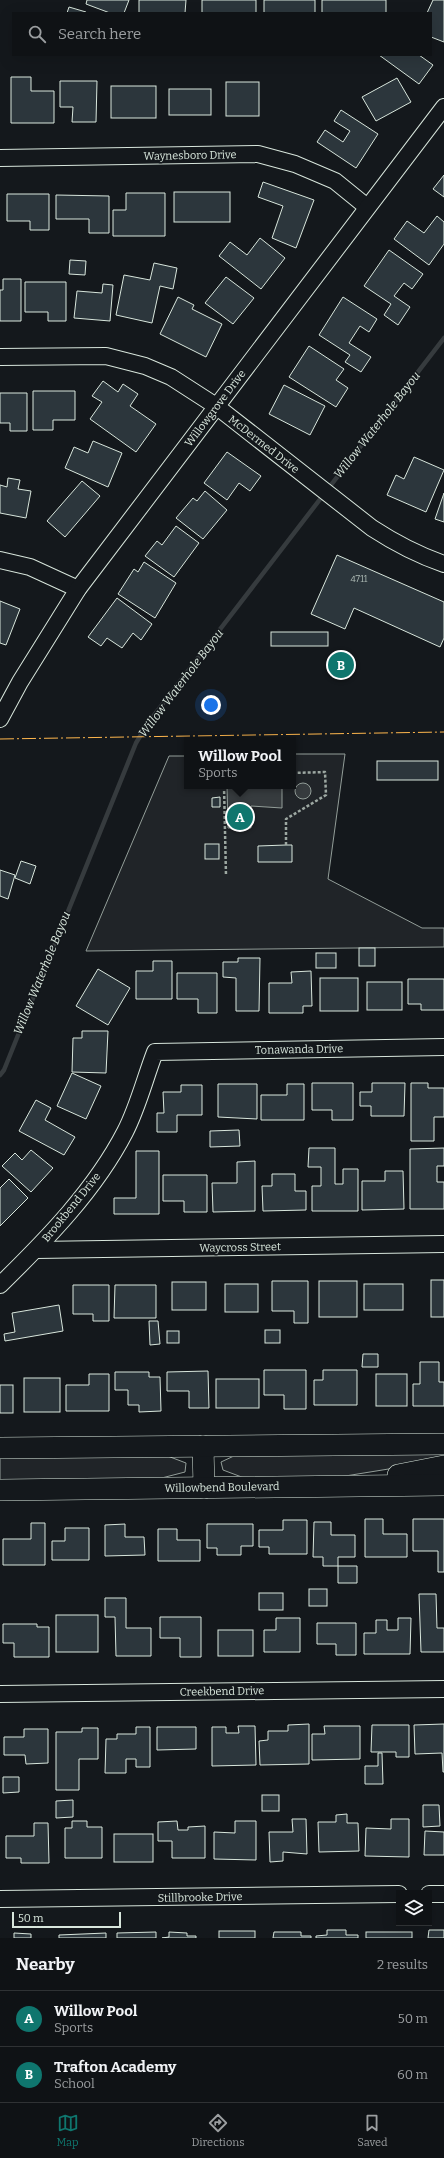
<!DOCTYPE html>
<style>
:root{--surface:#0f1215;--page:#181b1e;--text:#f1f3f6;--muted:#9b9ea0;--line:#2f3234;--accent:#0f766e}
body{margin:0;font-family:Bitter,serif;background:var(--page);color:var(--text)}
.controls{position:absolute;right:12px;bottom:12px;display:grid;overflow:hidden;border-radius:0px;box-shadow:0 4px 16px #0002}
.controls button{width:36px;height:36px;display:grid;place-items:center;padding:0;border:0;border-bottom:1px solid var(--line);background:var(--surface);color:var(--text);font:20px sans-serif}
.scale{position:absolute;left:12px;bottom:10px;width:109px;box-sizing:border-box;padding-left:4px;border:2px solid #d8e6dc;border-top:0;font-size:11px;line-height:14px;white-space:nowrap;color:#d8e6dc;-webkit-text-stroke:3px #14181c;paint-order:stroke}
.you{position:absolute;left:211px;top:705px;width:14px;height:14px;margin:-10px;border:3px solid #fff;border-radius:50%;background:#1a73e8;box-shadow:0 0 0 6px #1a73e833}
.badge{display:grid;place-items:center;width:26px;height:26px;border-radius:50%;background:var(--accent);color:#fff;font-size:13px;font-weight:700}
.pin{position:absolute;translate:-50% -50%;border:2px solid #fff;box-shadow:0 1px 4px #0006}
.popup{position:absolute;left:184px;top:737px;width:112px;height:52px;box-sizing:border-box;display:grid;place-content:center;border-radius:0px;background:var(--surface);filter:drop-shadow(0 1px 3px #0005);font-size:13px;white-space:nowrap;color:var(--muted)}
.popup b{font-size:15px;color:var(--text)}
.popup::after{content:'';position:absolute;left:50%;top:100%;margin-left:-8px;border:8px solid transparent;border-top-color:var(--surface)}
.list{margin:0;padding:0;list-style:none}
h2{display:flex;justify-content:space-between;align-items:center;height:52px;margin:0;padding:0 16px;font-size:17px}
h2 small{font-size:13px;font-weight:400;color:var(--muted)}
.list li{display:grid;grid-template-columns:26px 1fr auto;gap:12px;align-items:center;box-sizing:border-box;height:56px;padding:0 16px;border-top:1px solid var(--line)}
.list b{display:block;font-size:15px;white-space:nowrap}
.list p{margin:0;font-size:13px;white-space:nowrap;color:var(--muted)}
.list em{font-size:13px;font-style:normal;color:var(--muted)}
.icon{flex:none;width:22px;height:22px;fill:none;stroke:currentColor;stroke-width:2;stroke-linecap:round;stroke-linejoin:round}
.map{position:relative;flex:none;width:444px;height:1938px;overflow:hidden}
.search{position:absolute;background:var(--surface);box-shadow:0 4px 16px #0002;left:12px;right:12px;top:12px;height:44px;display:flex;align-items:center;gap:10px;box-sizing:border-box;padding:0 14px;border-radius:0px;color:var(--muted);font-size:15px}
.sheet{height:164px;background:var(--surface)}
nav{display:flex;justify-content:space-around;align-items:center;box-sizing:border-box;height:56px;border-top:1px solid var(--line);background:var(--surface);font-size:11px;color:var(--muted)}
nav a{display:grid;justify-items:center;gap:2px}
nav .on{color:var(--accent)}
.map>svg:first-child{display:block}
.green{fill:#202428;stroke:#939e99}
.water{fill:#363b3e;stroke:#939e99}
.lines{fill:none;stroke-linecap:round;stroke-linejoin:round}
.stream{stroke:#363b3e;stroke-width:4.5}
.building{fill:#2c363c;stroke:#d8e6dc}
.minor-casing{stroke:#d8e6dc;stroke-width:18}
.major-casing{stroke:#d8e6dc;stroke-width:22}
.path{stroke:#9da8a2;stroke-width:2.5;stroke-dasharray:3 2;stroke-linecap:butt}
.minor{stroke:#14181c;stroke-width:16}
.major{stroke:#14181c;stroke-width:21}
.power{stroke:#ffb74d;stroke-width:1;stroke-dasharray:14 3 2 3;stroke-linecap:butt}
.labels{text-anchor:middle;stroke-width:3;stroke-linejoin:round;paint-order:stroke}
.number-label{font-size:9px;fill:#adbab4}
.street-label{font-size:11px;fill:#d8e6dc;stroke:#14181c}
.water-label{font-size:12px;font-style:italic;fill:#d8e6dc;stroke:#14181c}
</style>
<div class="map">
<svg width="444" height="1938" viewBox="0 0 444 1938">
<rect width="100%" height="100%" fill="#14181c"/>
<g class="green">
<path d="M293,754H345L328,879L422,928H444V947L86,951L169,756H187V786H293Z"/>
<path d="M444,1451V1460L333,1478L247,1479L223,1470L221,1462L236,1455Z"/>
<path d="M165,1455L186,1463L185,1472L150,1481H0V1457Z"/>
</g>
<g class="water">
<circle cx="303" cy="791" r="8"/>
<path d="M227,786H282V808L251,806V828H228Z"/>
</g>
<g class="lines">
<path class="stream" d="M0,1075L4,1070L136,743L148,723L444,338"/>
</g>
<g class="building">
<path d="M87,0H129L124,13H110L86,4Z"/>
<path d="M139,0H186L185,13H139Z"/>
<rect x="202" y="0" width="54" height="13"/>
<rect x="264" y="0" width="51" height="13"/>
<rect x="322" y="0" width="64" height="13"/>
<path d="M433,0H444V42L431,37V13H427Z"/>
<path d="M69,7L86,12V13H67Z"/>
<path d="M379,55H419L433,65L419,84Z"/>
<path d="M11,77H31V91H54V123H11Z"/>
<path d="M397,78L411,102L376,121L362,97Z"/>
<path d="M60,81H97L96,122H72L73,107H60Z"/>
<rect x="226" y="82" width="33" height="34"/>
<rect x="111" y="86" width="45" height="32"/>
<rect x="169" y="89" width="42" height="26"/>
<path d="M341,110L378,134L356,168L317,142L325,130L343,142L350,131L334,121Z"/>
<path d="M444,175V197L433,189Z"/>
<path d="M263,182L314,200L296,248L272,238L283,206L258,197Z"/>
<rect x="174" y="192" width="56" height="30"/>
<path d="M126,193H165V236H113V210H126Z"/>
<path d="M7,194H49V230H30V221H7Z"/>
<path d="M56,195L109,196V233H89V219H56Z"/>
<path d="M437,216L444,222V244L429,265L394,239L407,221L424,233Z"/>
<path d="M260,238L285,258L261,289L219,256L230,242L247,255Z"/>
<path d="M389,250L423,274L412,289L404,283L394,296L410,307L398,325L384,315L391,304L364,286Z"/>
<path d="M70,260L86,261L85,275L69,274Z"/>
<path d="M154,263L177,268L173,289L160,286L152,323L116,315L124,275L150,280Z"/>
<path d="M226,277L254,298L233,324L205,303Z"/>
<path d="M3,279H21V321H0V290H3Z"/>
<path d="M25,282H66V321H48V312H25Z"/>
<path d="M103,284L113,285L110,321L74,318L77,291L102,293Z"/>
<path d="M178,297L194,305L192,309L222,324L206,357L160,334Z"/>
<path d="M343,297L377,319L369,332L360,326L349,343L371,357L361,372L345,362L350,355L319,335Z"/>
<path d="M309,346L344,369L336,380L348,388L336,407L289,377Z"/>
<path d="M103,381L118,392L123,384L138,394L130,406L156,424L136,452L90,419L102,402L92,396Z"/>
<path d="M284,385L325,406L310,435L269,414Z"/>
<path d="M33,391H75V420H53V430H33Z"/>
<path d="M0,393H27V431H10V423H0Z"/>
<path d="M93,441L122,453L108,487L65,468L74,447L88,453Z"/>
<path d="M227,452L261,476L250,491L239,483L227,500L204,483Z"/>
<path d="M414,457L444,470L426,512L387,495L396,475L404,479Z"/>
<path d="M8,478L20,480L18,489L31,491L26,518L0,513V485L7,487Z"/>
<path d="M82,481L100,496L65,537L47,521Z"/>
<path d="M205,491L227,510L203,539L176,518L193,498L197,501Z"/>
<path d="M444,493V522L435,519Z"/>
<path d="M176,526L199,543L174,577L145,556L157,541L162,545Z"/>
<path d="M337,555L444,602V638L440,647L354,608L345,629L311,614Z"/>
<path d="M144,562L176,583L155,618L118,594L134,569L138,572Z"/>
<path d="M117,598L152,624L141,640L133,633L122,648L107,638L101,646L88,637Z"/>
<path d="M0,601L20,609L6,645L0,643Z"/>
<rect x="271" y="632" width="57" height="14"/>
<rect x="377" y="761" width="61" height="19"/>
<path d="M220,797V807H212V798Z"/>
<rect x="205" y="844" width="14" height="15"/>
<path d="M286,845H292V862H258V846Z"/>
<path d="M21,861L36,866L30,884L15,878Z"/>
<path d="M0,870L15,875L8,899L0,896Z"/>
<rect x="359" y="948" width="16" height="18"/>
<rect x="316" y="953" width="20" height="15"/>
<path d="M238,958H260L259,1011H236V978L223,977V962H238Z"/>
<path d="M153,961H172V999H136V971H153Z"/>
<path d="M98,969L130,988L108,1025L76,1006Z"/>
<path d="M311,971L312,1006H303V1013H269V983H292L291,972Z"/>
<path d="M177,973H217V1013H198V999H177Z"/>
<rect x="320" y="978" width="38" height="33"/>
<path d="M408,979H444V1010H421V1004H408Z"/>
<rect x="367" y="982" width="35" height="28"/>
<path d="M82,1031H108L106,1073L72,1072L73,1038H82Z"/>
<path d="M72,1073L101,1086L86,1119L57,1106Z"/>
<path d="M312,1083H353V1120H332V1110H312Z"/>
<path d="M372,1083H405L404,1116H371V1106H360V1092H372Z"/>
<path d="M411,1083H428V1088H444V1117H434V1141H411Z"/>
<path d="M218,1084H257V1119L218,1117Z"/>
<path d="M287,1084H304V1120H261V1095H287Z"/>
<path d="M181,1085H202V1115H177V1132H157V1113H164L163,1092H181Z"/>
<path d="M36,1100L51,1108L45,1120L75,1137L64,1155L19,1131Z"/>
<path d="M239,1130L240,1146L210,1147V1131Z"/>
<path d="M309,1148H335V1184H343V1169H358V1211H312V1186H321V1167H308Z"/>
<path d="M444,1148V1166H437V1182H444V1209H410V1149Z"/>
<path d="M31,1150L53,1168L31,1192L2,1166L15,1153L22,1160Z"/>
<path d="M136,1151H159V1214H114V1198H136Z"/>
<path d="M255,1161V1211L213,1212L212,1183H237V1162Z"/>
<path d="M385,1171H403L404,1209L362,1210V1181H385Z"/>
<path d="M272,1174H295V1191H306V1210L263,1211L262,1186H272Z"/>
<path d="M163,1175H207V1212H184V1201H163Z"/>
<path d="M9,1179L28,1198L0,1226V1188Z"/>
<rect x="431" y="1280" width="13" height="37"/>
<path d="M272,1281H308V1323H294V1311H272Z"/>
<rect x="319" y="1281" width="38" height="36"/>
<rect x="172" y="1282" width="34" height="28"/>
<rect x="225" y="1284" width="33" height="28"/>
<rect x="364" y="1284" width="39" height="26"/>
<path d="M73,1285H109V1321H93V1314H73Z"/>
<path d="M115,1285H156V1318H114Z"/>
<path d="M59,1305L63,1331L5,1341L4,1334L15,1332L12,1313Z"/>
<path d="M149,1321H158L160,1344L150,1345Z"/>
<rect x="265" y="1330" width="15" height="13"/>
<rect x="167" y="1331" width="12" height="12"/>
<path d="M363,1354H378V1367H362Z"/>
<path d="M420,1362H439V1382H444V1406H413V1384H420Z"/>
<path d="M264,1370H306V1409H284V1395H264Z"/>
<path d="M323,1370H357V1405H314V1380H323Z"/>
<path d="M208,1371L209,1408H189V1391H167V1372Z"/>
<path d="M115,1372H149V1377H160L161,1411L139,1412V1405H128V1390H115Z"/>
<path d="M89,1374H109V1411H66V1385H89Z"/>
<rect x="376" y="1374" width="31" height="32"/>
<rect x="24" y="1378" width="36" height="34"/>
<rect x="216" y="1379" width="43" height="29"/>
<rect x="0" y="1385" width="13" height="28"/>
<path d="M365,1519H383V1534H407V1557H365Z"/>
<path d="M413,1519H444V1572H438V1551H413Z"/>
<path d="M283,1520H307V1554H269V1547H259V1530H283Z"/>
<path d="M314,1522H331V1535H355V1557H338V1566H357V1583H338V1566H323V1557H313Z"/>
<path d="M31,1523H45V1565H3V1539H31Z"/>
<path d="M125,1524V1537H144L145,1555L105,1556V1525Z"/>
<path d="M207,1524H253V1546H241V1555H217V1548H207Z"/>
<path d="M65,1528H89V1560H52V1541H65Z"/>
<path d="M158,1529H177V1540H200V1561H158Z"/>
<rect x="309" y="1589" width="18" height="17"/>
<rect x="259" y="1593" width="24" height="17"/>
<path d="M419,1594H436L437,1628H444V1652H421Z"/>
<path d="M105,1598H126V1628H151V1656H116L115,1617H105Z"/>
<rect x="56" y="1615" width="42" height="37"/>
<path d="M160,1617H201V1657H180V1638H160Z"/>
<path d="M276,1618H300V1652H264V1630H276Z"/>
<path d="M398,1618H411L410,1654H364V1633H376V1620H387V1630H398Z"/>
<path d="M317,1623H356V1655H336V1644H317Z"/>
<path d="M3,1624H37V1627H49V1657H14V1643H3Z"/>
<rect x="218" y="1630" width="35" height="26"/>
<path d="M309,1724V1764L260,1765L259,1741L268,1740V1731H288V1725Z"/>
<path d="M444,1724V1772H443L442,1753L415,1754L414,1725Z"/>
<path d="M372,1725H409V1757H396V1752H371Z"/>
<path d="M238,1726H255L256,1765L212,1766V1727H226V1733H239Z"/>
<path d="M324,1726H360V1759L312,1760V1734H325Z"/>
<path d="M136,1727H150V1767H136V1759H126V1773H105L106,1739H117V1734H136Z"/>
<path d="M157,1727H196V1749L157,1750Z"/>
<path d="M82,1728H98V1759H79V1790H56V1732H82Z"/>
<path d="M24,1729H48V1763L26,1764L25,1755H4V1737H24Z"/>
<path d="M378,1753H382L383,1784H365V1766H378Z"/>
<path d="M3,1777H19V1792L3,1793Z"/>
<rect x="262" y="1795" width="17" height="16"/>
<path d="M73,1800V1817L56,1818V1801Z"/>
<path d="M423,1805H439L440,1826L423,1827Z"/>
<path d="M347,1814V1823H358L359,1851L319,1852L318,1822H336V1815Z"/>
<path d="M292,1819H306L307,1854L283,1852V1861L270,1862L269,1832H293Z"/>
<path d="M391,1819H409V1857L365,1856L366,1828L391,1829Z"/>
<path d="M72,1821H87V1827H102V1858H65V1828H72Z"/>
<path d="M177,1821L178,1830H188V1827L205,1826V1858H172V1841H158V1822Z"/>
<path d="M235,1821H256V1860L214,1859V1832L235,1833Z"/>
<path d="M34,1823H48L49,1863H21V1858H6V1836H34Z"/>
<path d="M425,1831L444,1832V1855H424Z"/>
<rect x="114" y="1834" width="39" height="28"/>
<path d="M327,1930H346V1935H358V1938H316V1936L327,1935Z"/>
<path d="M429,1930H444V1938H428Z"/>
<rect x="219" y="1931" width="36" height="7"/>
<path d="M156,1932V1938H117V1933Z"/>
<path d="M169,1932L187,1933V1936H196V1938H162L169,1937Z"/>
<path d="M274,1932H301V1936H311V1938H273Z"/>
<rect x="366" y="1932" width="46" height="6"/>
<path d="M14,1933L31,1934V1938H14Z"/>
<path d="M106,1933V1938H59V1935Z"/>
</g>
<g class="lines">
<g class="minor-casing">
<g id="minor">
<path d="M0,158L258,154L295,164L335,181L367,207"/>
<path d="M0,357L106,356L145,366L171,377L216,406L372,528C395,543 418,555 444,564"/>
<path d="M0,560L30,567L78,589"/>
<path d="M0,719L20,682L78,589L444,107"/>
<path d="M36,1250L444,1244"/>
<path d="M0,1285C47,1239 95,1190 125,1132C138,1107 145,1078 155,1052L444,1047"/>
<path d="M0,1694L444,1689"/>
<path d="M429,1894H444"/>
<path d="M0,1899L399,1894"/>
</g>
</g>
<g class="major-casing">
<g id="major">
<path d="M203,1446L204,1488"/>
<path d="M0,1448L444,1444"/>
<path d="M398,1475L444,1466"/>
<path d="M0,1490L444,1485"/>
</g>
</g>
<g class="path">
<path d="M224,786L226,876"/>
<path d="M286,845V819L326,795L325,772L293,773"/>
</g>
<use href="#minor" class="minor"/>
<use href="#major" class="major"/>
<path class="power" d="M0,739L444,732"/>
</g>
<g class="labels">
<g class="number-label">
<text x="359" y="582">4711</text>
</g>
<g class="street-label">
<text transform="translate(190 155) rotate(-1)" y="4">Waynesboro Drive</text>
<text transform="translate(215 408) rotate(-53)" y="4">Willowgrove Drive</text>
<text transform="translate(264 444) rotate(38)" y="4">McDermed Drive</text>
<text transform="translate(299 1049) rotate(-1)" y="4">Tonawanda Drive</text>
<text transform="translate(71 1207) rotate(-51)" y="4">Brookbend Drive</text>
<text transform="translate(240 1247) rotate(-1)" y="4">Waycross Street</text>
<text transform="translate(222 1487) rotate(-1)" y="4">Willowbend Boulevard</text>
<text transform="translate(222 1691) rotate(-1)" y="4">Creekbend Drive</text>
<text transform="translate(200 1897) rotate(-1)" y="4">Stillbrooke Drive</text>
</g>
<g class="water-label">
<text transform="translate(377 425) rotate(-52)" y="4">Willow Waterhole Bayou</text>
<text transform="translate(181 683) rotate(-53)" y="4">Willow Waterhole Bayou</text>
<text transform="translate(42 973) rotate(-68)" y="4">Willow Waterhole Bayou</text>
</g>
</g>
</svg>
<div class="controls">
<button><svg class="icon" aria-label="layers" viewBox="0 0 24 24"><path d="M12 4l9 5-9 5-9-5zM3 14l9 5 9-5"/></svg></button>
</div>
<div class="scale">50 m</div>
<div class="you"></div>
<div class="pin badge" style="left:240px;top:817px">A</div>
<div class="popup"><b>Willow Pool</b>Sports</div>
<div class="pin badge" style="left:341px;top:665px">B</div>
<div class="search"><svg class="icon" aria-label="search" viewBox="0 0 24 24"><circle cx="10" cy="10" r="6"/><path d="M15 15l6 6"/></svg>Search here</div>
</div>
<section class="sheet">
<h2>Nearby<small>2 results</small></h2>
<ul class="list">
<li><span class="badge">A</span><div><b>Willow Pool</b><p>Sports</p></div><em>50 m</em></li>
<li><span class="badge">B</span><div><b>Trafton Academy</b><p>School</p></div><em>60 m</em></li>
</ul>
</section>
<nav>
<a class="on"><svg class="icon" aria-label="map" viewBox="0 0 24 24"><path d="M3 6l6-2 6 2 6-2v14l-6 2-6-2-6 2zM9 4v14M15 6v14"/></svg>Map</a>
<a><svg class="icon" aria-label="directions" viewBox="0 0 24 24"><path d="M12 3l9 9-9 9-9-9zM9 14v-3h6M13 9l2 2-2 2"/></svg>Directions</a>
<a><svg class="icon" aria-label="saved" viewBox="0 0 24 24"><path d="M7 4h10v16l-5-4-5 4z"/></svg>Saved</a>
</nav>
